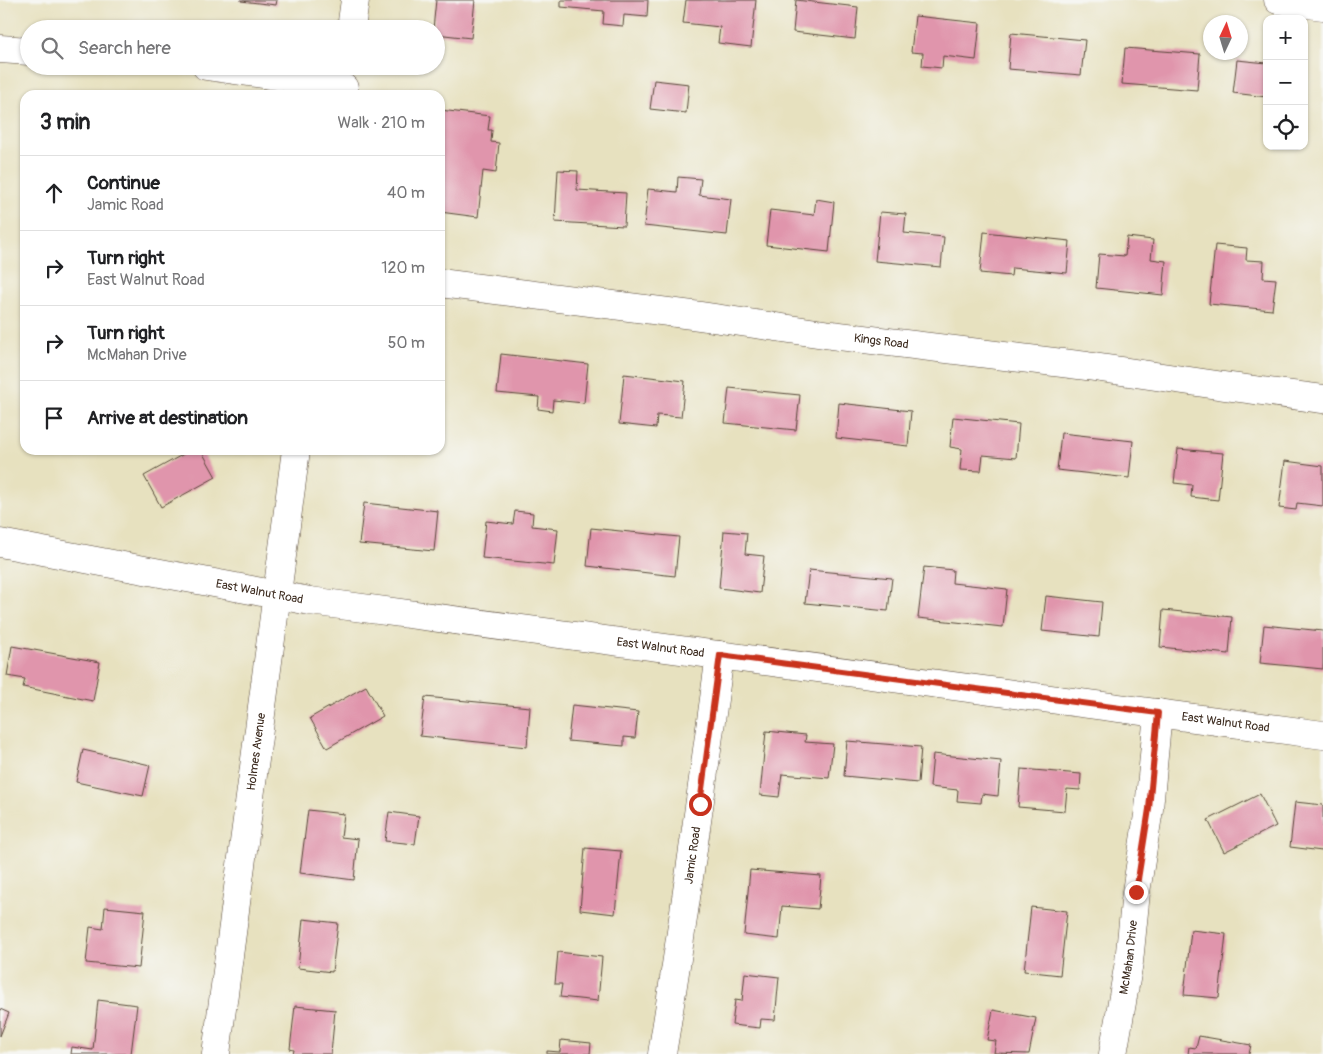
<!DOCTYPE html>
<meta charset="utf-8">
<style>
:root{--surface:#fff;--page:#f2f2f2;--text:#202124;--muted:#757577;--line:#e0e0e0}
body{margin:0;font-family:Pangolin,sans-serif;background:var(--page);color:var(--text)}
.controls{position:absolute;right:15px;top:15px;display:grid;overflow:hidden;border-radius:10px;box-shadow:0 1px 4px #0004}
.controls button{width:45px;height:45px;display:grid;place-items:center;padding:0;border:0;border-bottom:1px solid var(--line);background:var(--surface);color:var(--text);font:25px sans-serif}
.compass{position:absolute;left:1203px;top:15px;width:45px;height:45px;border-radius:50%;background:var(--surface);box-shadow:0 1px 4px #0004;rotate:4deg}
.stop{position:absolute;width:15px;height:15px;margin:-11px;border:4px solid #c8321e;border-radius:50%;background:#fff}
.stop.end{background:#c8321e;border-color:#fff;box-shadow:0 1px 5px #0008}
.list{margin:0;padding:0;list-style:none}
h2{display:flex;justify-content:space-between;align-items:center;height:65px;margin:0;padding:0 20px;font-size:21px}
h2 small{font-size:16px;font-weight:400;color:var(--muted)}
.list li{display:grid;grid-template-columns:32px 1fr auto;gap:15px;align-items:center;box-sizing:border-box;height:75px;padding:0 20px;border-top:1px solid var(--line)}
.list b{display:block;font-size:19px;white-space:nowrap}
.list p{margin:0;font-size:16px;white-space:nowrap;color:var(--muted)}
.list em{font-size:16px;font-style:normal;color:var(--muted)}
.icon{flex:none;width:28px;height:28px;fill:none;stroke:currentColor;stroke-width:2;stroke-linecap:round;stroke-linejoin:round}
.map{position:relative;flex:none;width:1323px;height:1054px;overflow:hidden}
.search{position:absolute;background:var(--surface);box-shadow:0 1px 4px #0004;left:20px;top:20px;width:425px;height:55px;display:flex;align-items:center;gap:12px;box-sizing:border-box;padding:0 18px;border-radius:28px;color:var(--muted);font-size:19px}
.panel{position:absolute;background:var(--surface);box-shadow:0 1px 4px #0004;left:20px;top:90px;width:425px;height:365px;border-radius:15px}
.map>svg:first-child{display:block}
.building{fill:#e095ac}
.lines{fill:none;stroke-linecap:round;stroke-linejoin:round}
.minor-casing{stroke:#554536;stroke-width:29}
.minor{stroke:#fff;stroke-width:28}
.route{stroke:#c8321e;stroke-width:6}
.labels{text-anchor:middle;stroke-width:5;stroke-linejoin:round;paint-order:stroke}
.street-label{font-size:12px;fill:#3b2a1e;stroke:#f6f6f2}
</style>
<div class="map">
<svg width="1323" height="1054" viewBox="0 0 1323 1054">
<rect width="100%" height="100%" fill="#f6f6f2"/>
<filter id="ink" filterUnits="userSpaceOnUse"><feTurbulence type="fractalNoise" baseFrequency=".02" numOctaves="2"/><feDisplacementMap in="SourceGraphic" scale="10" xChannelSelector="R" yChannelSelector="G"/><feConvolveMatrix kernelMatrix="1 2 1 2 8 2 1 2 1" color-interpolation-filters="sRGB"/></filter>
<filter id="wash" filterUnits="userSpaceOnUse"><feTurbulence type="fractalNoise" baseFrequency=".0096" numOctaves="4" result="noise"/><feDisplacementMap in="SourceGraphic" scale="20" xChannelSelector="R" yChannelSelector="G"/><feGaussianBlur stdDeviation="1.12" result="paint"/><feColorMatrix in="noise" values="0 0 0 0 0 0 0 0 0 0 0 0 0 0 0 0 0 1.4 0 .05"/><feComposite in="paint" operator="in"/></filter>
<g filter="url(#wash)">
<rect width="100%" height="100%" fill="#e7e1bf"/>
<g id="blocks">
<g class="building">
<path d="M241,0H277L276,5L241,1Z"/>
<path d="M436,0H475L471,38L436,34V29H433Z"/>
<path d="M561,0H648L647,17L624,15L623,26L603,24L604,11L561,7Z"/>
<path d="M686,0H756L751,47L718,43L720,27L683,23Z"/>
<path d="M796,0L858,7L855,39L793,32Z"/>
<path d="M915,16L980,23L976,60L943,56L942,68L922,66L923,53L911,52Z"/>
<path d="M1011,33L1085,40L1081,75L1008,69Z"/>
<path d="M1125,48L1200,54L1197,90L1122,84Z"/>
<path d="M1237,60L1267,63V97L1233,93Z"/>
<path d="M654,80L689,84L686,113L650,109Z"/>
<path d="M440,110L490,116L488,130H492L491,142L499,143L496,173L483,171L478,217L440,212Z"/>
<path d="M558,170L578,171L577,190L626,193L624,226L555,222Z"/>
<path d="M678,177L701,179L699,195L731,199L727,235L644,226L648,189L677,192Z"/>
<path d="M816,199L834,202L829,252L766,245L770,210L814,215Z"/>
<path d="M880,212L906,214L904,233L944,237L941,267L875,261Z"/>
<path d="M984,232L1070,241L1067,273L1012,268L1011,276L980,273Z"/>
<path d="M1127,237L1153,240L1151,259L1166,261L1163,295L1096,288L1099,254L1125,256Z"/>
<path d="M1215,245L1247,248L1246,260L1264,261L1263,278L1276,279L1272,310L1209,304Z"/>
<path d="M501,354L588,364L584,403L553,400L552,411L538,409L539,397L497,393Z"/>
<path d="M624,374L685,381L681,417L657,415L656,428L619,424Z"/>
<path d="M729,388L800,395L796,430L725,423Z"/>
<path d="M839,403L911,411L908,446L836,438Z"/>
<path d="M953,417L1019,424L1016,458L983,455L981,471L960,470L962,449L950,447Z"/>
<path d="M1061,433L1133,441L1129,478L1057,470Z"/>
<path d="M1178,449L1223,453L1218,500L1191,497L1192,485L1174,483Z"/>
<path d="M191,450H201L216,477L161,507L144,476Z"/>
<path d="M1285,461L1323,466V506L1297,503L1296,510L1279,508Z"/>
<path d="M364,503L438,511L434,551L359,544Z"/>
<path d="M515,511L533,513L532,526L558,529L554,565L482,558L486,521L513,524Z"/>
<path d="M591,528L679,537L675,576L587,566Z"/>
<path d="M724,531L747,533L745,554L764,556L760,593L719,588Z"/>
<path d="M924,567L953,570L952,583L1007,589L1003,627L918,618Z"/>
<path d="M809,570L892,578L888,611L805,603Z"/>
<path d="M1046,596L1102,602L1099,637L1042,631Z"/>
<path d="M1163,610L1232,617L1229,654L1160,647Z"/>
<path d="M1264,625L1323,631V669L1260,663Z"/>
<path d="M12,646L100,662L93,701L23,687L25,679L7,676Z"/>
<path d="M366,686L383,716L327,748L310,718Z"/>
<path d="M425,697L530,707L527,747L420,736Z"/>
<path d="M572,705L638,712L635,738L624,737V746L568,741Z"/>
<path d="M766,731L806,735L805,742L833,744L829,778L782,774L779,797L760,795Z"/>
<path d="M847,741L921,747L918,783L844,776Z"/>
<path d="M83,750L150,765L143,796L76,782Z"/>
<path d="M933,754L1001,761L998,796L982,794L981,803L957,801L958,790L930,787Z"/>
<path d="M1021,769L1081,774L1080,790L1067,789L1065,811L1018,807Z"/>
<path d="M1260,794L1276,826L1224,852L1208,820Z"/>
<path d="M1295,802L1323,805V844L1322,851L1290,847Z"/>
<path d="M308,810L344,814L341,837L358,839L354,880L300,873Z"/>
<path d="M389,812L419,816L415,844L385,841Z"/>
<path d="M585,848L621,851L615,914L580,910Z"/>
<path d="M750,870L821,876L818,909L782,906L779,939L744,935Z"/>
<path d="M105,907L145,911L139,968L86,963L90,927L103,929Z"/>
<path d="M1031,907L1067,911L1060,975L1024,971Z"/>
<path d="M303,919L338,923L332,972L298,968Z"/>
<path d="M1191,930L1226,934L1219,998L1184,995Z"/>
<path d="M558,952L602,957L598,1001L560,997L562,984H555Z"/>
<path d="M745,973L779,977L775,1020L761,1019L760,1028L732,1025L735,1000L742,1001Z"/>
<path d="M98,1000L137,1005L131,1054H71L72,1047L93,1050Z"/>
<path d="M295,1006L335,1010L331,1054H293L294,1050L290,1049Z"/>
<path d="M0,1009L9,1013L0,1036Z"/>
<path d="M993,1010L1036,1018L1029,1054L994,1053L996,1041L987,1040Z"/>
<path d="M1199,1036L1251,1045L1249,1054H1188L1189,1047L1196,1048Z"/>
<path d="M561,1040L591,1043L590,1054H547V1051L560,1052Z"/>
</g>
</g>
</g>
<g filter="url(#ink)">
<use href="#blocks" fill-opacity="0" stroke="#554536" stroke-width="1"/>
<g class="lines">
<g class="minor-casing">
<g id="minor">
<path d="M1278,0L1323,6"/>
<path d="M351,29L355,0"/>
<path d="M0,49L29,51"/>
<path d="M206,66L291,78L344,88"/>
<path id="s1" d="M440,283L700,316L831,335L1087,366L1224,386L1323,399"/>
<path id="s2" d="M0,543L310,601L1323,735"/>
<path id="s3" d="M216,1054L296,450"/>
<path id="s4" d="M662,1054C684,921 702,788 720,655"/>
<path id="s5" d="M1113,1054L1129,962L1136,892L1149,809L1158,713"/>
</g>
</g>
<use href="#minor" class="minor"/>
</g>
</g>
<g class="lines" filter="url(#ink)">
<path class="route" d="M700,804L720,655L1158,713L1149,809L1136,892"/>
</g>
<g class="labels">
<g class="street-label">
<text dy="4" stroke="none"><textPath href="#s1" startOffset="445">Kings Road</textPath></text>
<text dy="4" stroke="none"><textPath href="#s2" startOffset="264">East Walnut Road</textPath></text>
<text dy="4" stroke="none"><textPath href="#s2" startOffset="669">East Walnut Road</textPath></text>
<text dy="4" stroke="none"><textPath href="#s2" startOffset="1239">East Walnut Road</textPath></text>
<text dy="4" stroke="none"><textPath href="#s3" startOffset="305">Holmes Avenue</textPath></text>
<text dy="4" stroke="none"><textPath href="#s4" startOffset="201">Jamic Road</textPath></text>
<text dy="4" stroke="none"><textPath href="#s5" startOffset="98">McMahan Drive</textPath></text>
</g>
</g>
</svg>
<div class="controls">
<button>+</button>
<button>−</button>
<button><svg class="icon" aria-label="locate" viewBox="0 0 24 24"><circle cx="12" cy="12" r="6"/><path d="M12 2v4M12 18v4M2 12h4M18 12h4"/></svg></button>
</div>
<svg class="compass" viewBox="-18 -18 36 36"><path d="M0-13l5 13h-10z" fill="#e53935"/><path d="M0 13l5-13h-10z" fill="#757577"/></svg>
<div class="stop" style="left:700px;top:804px"></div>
<div class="stop end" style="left:1136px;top:892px"></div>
<div class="search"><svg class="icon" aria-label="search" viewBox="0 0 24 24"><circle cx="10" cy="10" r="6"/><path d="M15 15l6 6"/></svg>Search here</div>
<section class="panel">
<h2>3 min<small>Walk · 210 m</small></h2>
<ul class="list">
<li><svg class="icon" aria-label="ahead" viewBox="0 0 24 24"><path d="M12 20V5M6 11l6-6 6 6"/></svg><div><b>Continue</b><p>Jamic Road</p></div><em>40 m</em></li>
<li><svg class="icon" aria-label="right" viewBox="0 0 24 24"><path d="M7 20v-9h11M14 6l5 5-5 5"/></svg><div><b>Turn right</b><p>East Walnut Road</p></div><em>120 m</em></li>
<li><svg class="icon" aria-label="right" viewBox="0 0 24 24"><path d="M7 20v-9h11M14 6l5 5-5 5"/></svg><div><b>Turn right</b><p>McMahan Drive</p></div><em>50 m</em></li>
<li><svg class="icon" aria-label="arrive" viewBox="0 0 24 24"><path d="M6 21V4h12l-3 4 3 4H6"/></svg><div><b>Arrive at destination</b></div></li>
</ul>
</section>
</div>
